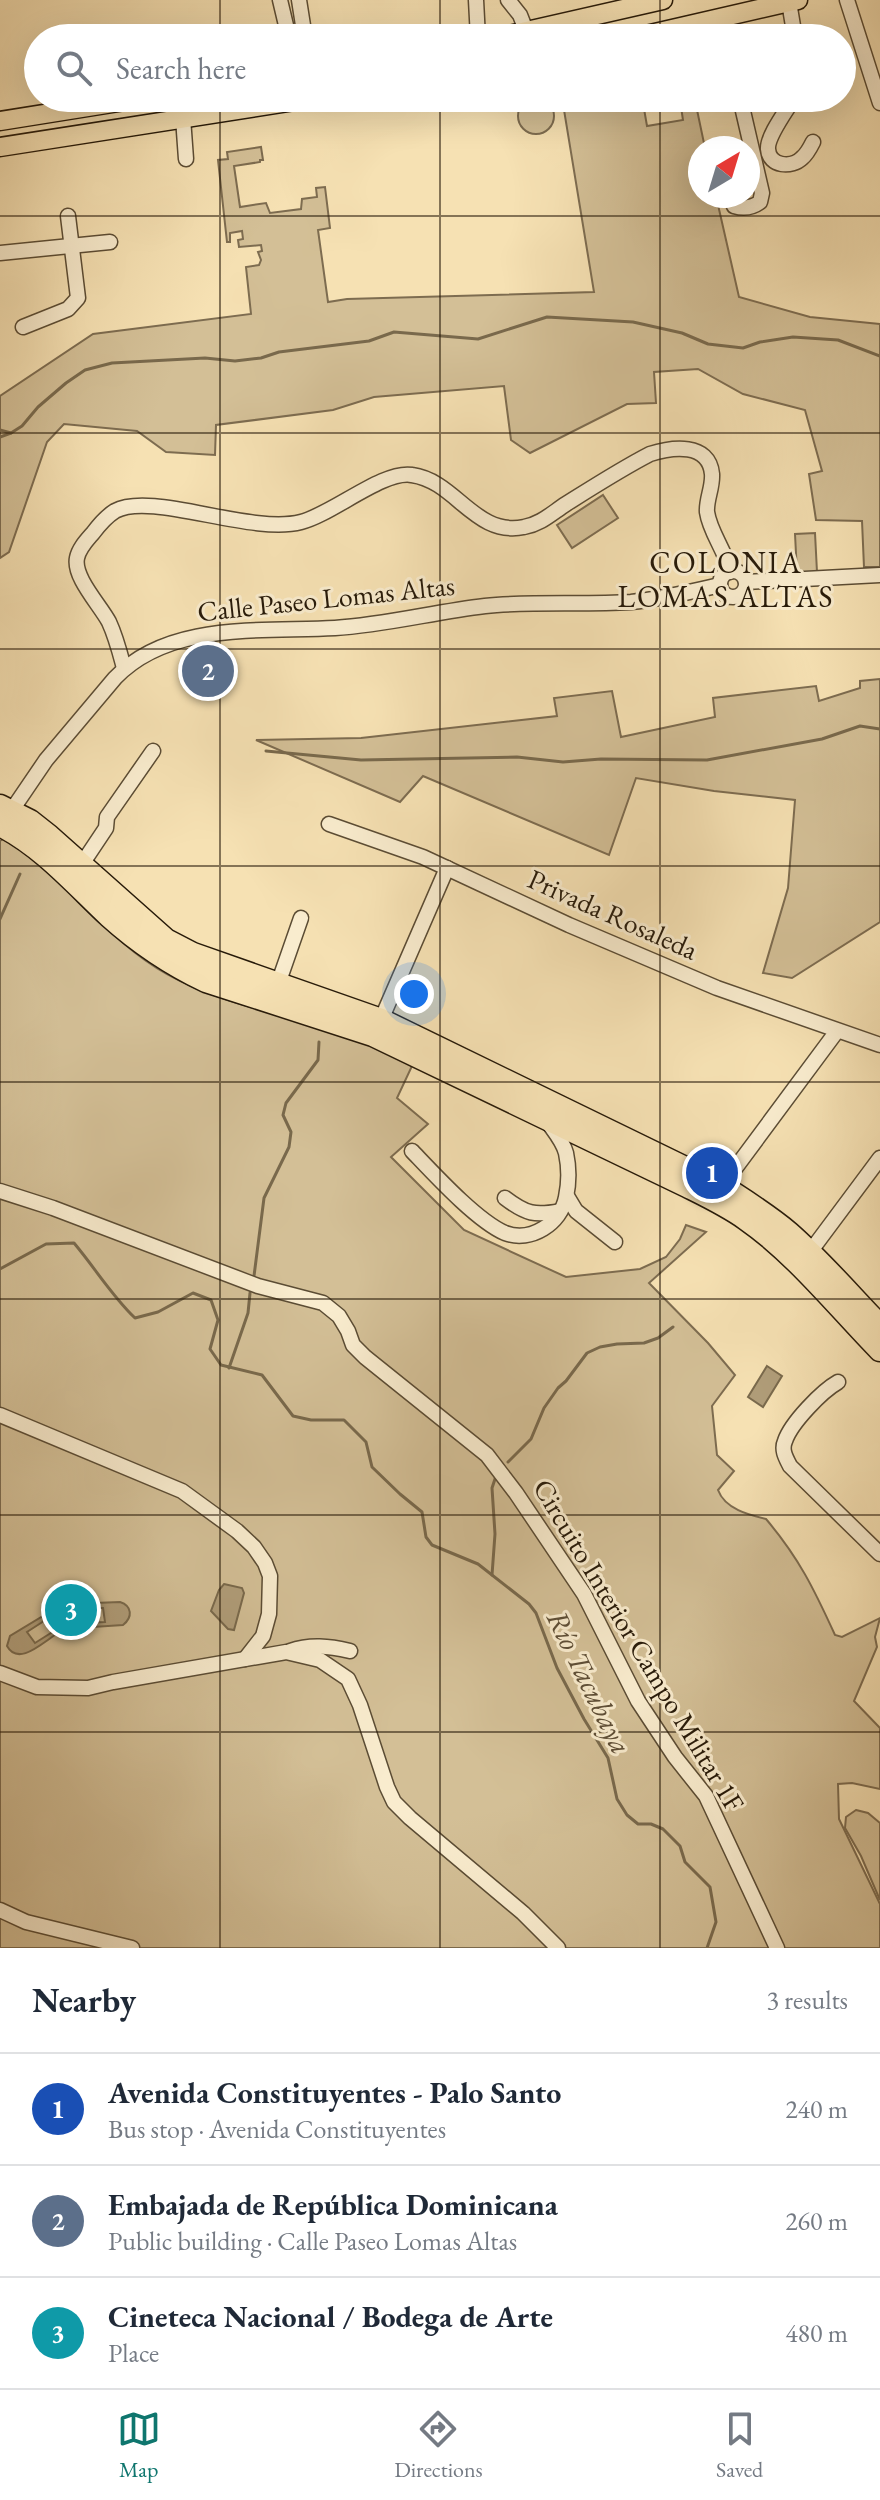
<!DOCTYPE html>
<meta charset="utf-8">
<style>
:root{--surface:#fff;--page:#f2f2f3;--text:#1f2937;--muted:#747a83;--line:#e0e1e3;--accent:#0f766e}
body{margin:0;font-family:"EB Garamond",serif;background:var(--page);color:var(--text)}
.compass{position:absolute;left:688px;top:136px;width:72px;height:72px;border-radius:50%;background:var(--surface);box-shadow:0 8px 32px #0002;rotate:38deg}
.you{position:absolute;left:414px;top:994px;width:28px;height:28px;margin:-20px;border:6px solid #fff;border-radius:50%;background:#1a73e8;box-shadow:0 0 0 12px #1a73e833}
.badge{display:grid;place-items:center;width:52px;height:52px;border-radius:50%;background:var(--accent);color:#fff;font-size:26px;font-weight:700}
.pin{position:absolute;translate:-50% -50%;border:4px solid #fff;box-shadow:0 2px 8px #0006}
.list{margin:0;padding:0;list-style:none}
h2{display:flex;justify-content:space-between;align-items:center;height:104px;margin:0;padding:0 32px;font-size:34px}
h2 small{font-size:26px;font-weight:400;color:var(--muted)}
.list li{display:grid;grid-template-columns:52px 1fr auto;gap:24px;align-items:center;box-sizing:border-box;height:112px;padding:0 32px;border-top:2px solid var(--line)}
.list b{display:block;font-size:30px;white-space:nowrap}
.list p{margin:0;font-size:26px;white-space:nowrap;color:var(--muted)}
.list em{font-size:26px;font-style:normal;color:var(--muted)}
.icon{flex:none;width:44px;height:44px;fill:none;stroke:currentColor;stroke-width:2;stroke-linecap:round;stroke-linejoin:round}
.map{position:relative;flex:none;width:880px;height:1948px;overflow:hidden}
.search{position:absolute;background:var(--surface);box-shadow:0 8px 32px #0002;left:24px;right:24px;top:24px;height:88px;display:flex;align-items:center;gap:20px;box-sizing:border-box;padding:0 28px;border-radius:44px;color:var(--muted);font-size:30px}
.sheet{height:440px;background:var(--surface)}
nav{display:flex;justify-content:space-around;align-items:center;box-sizing:border-box;height:112px;border-top:2px solid var(--line);background:var(--surface);font-size:22px;color:var(--muted)}
nav a{display:grid;justify-items:center;gap:4px}
nav .on{color:var(--accent)}
.map>svg:first-child{display:block}
.green{fill:#d3bf96;stroke:#7d6c50;stroke-width:2}
.water{fill:#b09d79;stroke:#79694c;stroke-width:2}
.lines{fill:none;stroke-linecap:round;stroke-linejoin:round}
.stream{stroke:#79694c;stroke-width:3}
.minor-casing{stroke:#5b4c34;stroke-width:17}
.major-casing{stroke:#271a09;stroke-width:21}
.highway-casing{stroke:#271a09;stroke-width:25}
.minor{stroke:#f9ecce;stroke-width:14}
.major{stroke:#f6e1b3;stroke-width:18}
.highway{stroke:#f6e1b3;stroke-width:22}
.grid{fill:none;stroke:#271a09;stroke-width:2;stroke-opacity:0.55}
.labels{text-anchor:middle;stroke-width:6;stroke-linejoin:round;paint-order:stroke}
.street-label{font-size:28px;fill:#271a09;stroke:#f9ecce}
.neighbourhood-label{font-size:30px;letter-spacing:2px;fill:#271a09;stroke:#f9ecce}
.water-label{font-size:30px;font-style:italic;fill:#5e4e36;stroke:#f9ecce}
</style>
<div class="map">
<svg width="880" height="1948" viewBox="0 0 880 1948">
<rect width="100%" height="100%" fill="#f6e1b3"/>
<filter id="stains"><feTurbulence type="fractalNoise" baseFrequency=".0025" numOctaves="4"/><feColorMatrix values="0 0 0 0 .2 0 0 0 0 .09 0 0 0 0 .02 0 0 0 .5 -.17"/></filter>
<radialGradient id="worn" r=".72"><stop offset=".6" stop-color="#630" stop-opacity="0"/><stop offset="1" stop-color="#630" stop-opacity=".3"/></radialGradient>
<g class="green">
<circle cx="536" cy="116" r="18"/>
<path d="M643,103L647,126L683,120L681,107L696,105L705,148H700V196H716L739,297L810,317L880,324V567H864L862,521L816,520L809,474L822,471L805,410L743,394L698,369L654,372L656,403L627,404L530,453L511,440L504,386L374,397L333,410L216,425L215,455L166,452L137,431L64,424L47,442L9,552L0,558V396L93,334L251,314L246,267L259,265L261,260L258,252L262,251L261,245L239,247L238,240L243,239L242,231L230,233V242H227L218,160L228,159L227,152L261,147L263,160H260V162L234,166L240,207L266,203L270,213L301,209L302,199L317,197L316,188L325,187L330,228L318,230L328,302L347,299L594,292L564,110Z"/>
<path d="M603,495L618,518L572,548L557,525Z"/>
<path d="M815,533L817,572L797,573L795,534Z"/>
<path d="M880,679V922L792,978L763,973L788,888L795,800L714,791L636,778L609,855L423,776L400,802L256,740L361,738L557,716L554,698L612,691L621,737L715,717L713,698L816,686L819,701L860,688V681Z"/>
<path d="M3,839C65,875 105,940 167,974C228,1008 299,1016 363,1042C380,1049 396,1058 412,1066L397,1098L428,1124L391,1157L464,1230L566,1277L640,1269L666,1257L680,1239L686,1225L706,1232L649,1283L708,1343L735,1375L712,1406L717,1455L734,1471L718,1490C725,1509 749,1515 766,1519C799,1558 814,1589 835,1635L842,1637L880,1618L875,1637L877,1647L854,1701L880,1728V1789L852,1783L838,1784L839,1819L880,1904V1948H0V841Z"/>
<path d="M856,1810L868,1813L880,1823V1900L861,1856L845,1828L846,1817Z"/>
</g>
<g class="water">
<path d="M767,1366L782,1376L763,1407L748,1397Z"/>
<path d="M224,1584L242,1588L244,1593L234,1630L228,1629L211,1611L219,1590Z"/>
<path d="M120,1602C132,1606 133,1617 123,1625L78,1628L77,1623L105,1622L103,1608H95V1603Z"/>
<path d="M43,1616L47,1619L27,1632L35,1643L54,1631L55,1635C41,1644 18,1666 7,1646L10,1636Z"/>
</g>
<g class="lines">
<g class="stream">
<path d="M0,430L11,433"/>
<path d="M0,437L11,433L22,426L38,407L66,383L85,370L112,363L205,358L235,361L261,358L279,352L369,341L394,332L478,339L547,317L633,322L682,333L708,344L743,348L760,342L793,337L838,340L880,356"/>
<path d="M266,751L361,760L517,757L563,762L601,759L707,760L822,739L860,726L880,729"/>
<path d="M0,919L20,874"/>
<path d="M0,1269L46,1244L74,1243C95,1268 112,1296 135,1318L158,1312L193,1293L211,1300L218,1320L210,1349L221,1365L262,1375L293,1416L311,1420H344L366,1442L372,1467L400,1494L422,1512L426,1537L432,1545L478,1564L529,1604L536,1613L557,1668L584,1719L608,1758L617,1799L627,1815L638,1824H651L663,1829L680,1846L685,1862L710,1887L716,1922L707,1948"/>
<path d="M254,1276L264,1198L289,1147L291,1132L283,1115L286,1103L318,1060L319,1042"/>
<path d="M229,1368L248,1313L250,1293"/>
<path d="M508,1462L531,1439L544,1408L558,1388L566,1381L587,1353L600,1347L617,1344L644,1343L658,1338L673,1327"/>
<path d="M492,1575L495,1534L492,1488L496,1476"/>
</g>
<g class="minor-casing">
<g id="minor">
<path d="M280,0L289,38"/>
<path d="M299,0L305,38"/>
<path d="M476,0L478,38"/>
<path d="M508,0L520,15L529,38"/>
<path d="M847,0L880,103"/>
<path d="M789,2L795,38"/>
<path d="M723,17L726,38"/>
<path d="M794,98C787,110 767,136 768,149C769,167 792,168 802,158C807,154 810,148 813,142"/>
<path d="M183,118L186,159"/>
<path d="M748,182L750,181"/>
<path d="M730,196L734,206C744,209 752,208 760,202L762,193L740,98"/>
<path d="M0,253L110,242"/>
<path d="M23,327L68,309L78,298L68,216"/>
<circle cx="733" cy="584" r="13"/>
<path d="M746,582L880,575"/>
<path d="M124,668C120,653 116,637 109,622C100,605 73,577 77,558C79,548 87,540 93,533C99,525 107,516 115,511C151,491 251,535 301,522C333,514 383,470 412,475C456,481 475,537 524,527C541,524 552,513 566,504C593,487 621,469 650,454C672,447 709,442 712,474C713,487 706,500 707,512C710,533 726,551 730,572"/>
<path d="M12,810L46,760L115,678C169,621 263,632 335,628C385,625 434,612 485,606C533,601 582,605 631,602C661,599 690,592 720,585"/>
<path d="M329,824L423,857L569,925L717,988L880,1045"/>
<path d="M82,864L106,828L107,817L153,751"/>
<path d="M278,984L301,918"/>
<path d="M381,1020L447,868"/>
<path d="M412,1151C434,1174 477,1221 505,1233C531,1243 561,1223 566,1197C569,1183 569,1167 566,1153C563,1141 554,1131 547,1121"/>
<path d="M722,1186L837,1031"/>
<path d="M0,1191L53,1208L258,1286L323,1303L339,1316L348,1331L353,1345L365,1357L487,1455L516,1493L584,1594L638,1701L675,1757L706,1796L777,1948"/>
<path d="M567,1196L576,1211L615,1242"/>
<path d="M505,1198C526,1214 535,1216 560,1211"/>
<path d="M810,1252L880,1158"/>
<path d="M838,1382C822,1391 791,1423 785,1441C781,1450 786,1458 790,1466L880,1554"/>
<path d="M0,1415L182,1491L237,1531L254,1547L265,1563L270,1576L269,1614L263,1636L245,1659"/>
<path d="M290,1651C310,1644 329,1646 350,1651"/>
<path d="M0,1673L37,1687L88,1688L113,1682L286,1652L320,1660L348,1679L360,1705L387,1787L394,1802L410,1818L523,1913L558,1948"/>
<path d="M0,1910L26,1922L132,1948"/>
</g>
</g>
<g class="major-casing">
<g id="major">
<path d="M496,38L663,0"/>
<path d="M633,38L798,0"/>
<path d="M0,121L144,98"/>
<path d="M0,147L314,98"/>
</g>
</g>
<g class="highway-casing">
<g id="highway">
<path d="M0,806L30,821L49,836L166,940L193,954L381,1020L722,1186C745,1201 768,1215 789,1233C821,1261 850,1295 880,1326"/>
<path d="M0,825C42,846 75,884 109,916C139,943 170,964 206,981L373,1035L687,1186C707,1196 728,1206 746,1219C795,1253 838,1307 880,1350"/>
</g>
</g>
<use href="#minor" class="minor"/>
<use href="#major" class="major"/>
<use href="#highway" class="highway"/>
</g>
<path class="grid" d="M220,0V38M440,0V38M660,0V38M220,98V1948M440,98V1948M660,98V1948M0,216H880M0,433H880M0,649H880M0,866H880M0,1082H880M0,1299H880M0,1515H880M0,1732H880"/>
<g class="labels">
<g class="street-label">
<text transform="translate(326 598) rotate(-6)" y="10">Calle Paseo Lomas Altas</text>
<text transform="translate(613 914) rotate(24)" y="10">Privada Rosaleda</text>
<text transform="translate(639 1645) rotate(59)" y="10">Circuito Interior Campo Militar 1F</text>
</g>
<g class="neighbourhood-label">
<text x="726" y="573">COLONIA<tspan x="726" dy="34">LOMAS ALTAS</tspan></text>
</g>
<g class="water-label">
<text transform="translate(589 1682) rotate(64)" y="10">Río Tacubaya</text>
</g>
</g>
<rect width="100%" height="100%" filter="url(#stains)"/>
<rect width="100%" height="100%" fill="url(#worn)"/>
</svg>
<svg class="compass" viewBox="-18 -18 36 36"><path d="M0-13l5 13h-10z" fill="#e53935"/><path d="M0 13l5-13h-10z" fill="#747a83"/></svg>
<div class="you"></div>
<div class="pin badge" style="left:712px;top:1173px;background:#1a4fb4">1</div>
<div class="pin badge" style="left:208px;top:671px;background:#5c6f8a">2</div>
<div class="pin badge" style="left:71px;top:1610px;background:#0f9aa8">3</div>
<div class="search"><svg class="icon" aria-label="search" viewBox="0 0 24 24"><circle cx="10" cy="10" r="6"/><path d="M15 15l6 6"/></svg>Search here</div>
</div>
<section class="sheet">
<h2>Nearby<small>3 results</small></h2>
<ul class="list">
<li><span class="badge" style="background:#1a4fb4">1</span><div><b>Avenida Constituyentes - Palo Santo</b><p>Bus stop · Avenida Constituyentes</p></div><em>240 m</em></li>
<li><span class="badge" style="background:#5c6f8a">2</span><div><b>Embajada de República Dominicana</b><p>Public building · Calle Paseo Lomas Altas</p></div><em>260 m</em></li>
<li><span class="badge" style="background:#0f9aa8">3</span><div><b>Cineteca Nacional / Bodega de Arte</b><p>Place</p></div><em>480 m</em></li>
</ul>
</section>
<nav>
<a class="on"><svg class="icon" aria-label="map" viewBox="0 0 24 24"><path d="M3 6l6-2 6 2 6-2v14l-6 2-6-2-6 2zM9 4v14M15 6v14"/></svg>Map</a>
<a><svg class="icon" aria-label="directions" viewBox="0 0 24 24"><path d="M12 3l9 9-9 9-9-9zM9 14v-3h6M13 9l2 2-2 2"/></svg>Directions</a>
<a><svg class="icon" aria-label="saved" viewBox="0 0 24 24"><path d="M7 4h10v16l-5-4-5 4z"/></svg>Saved</a>
</nav>
